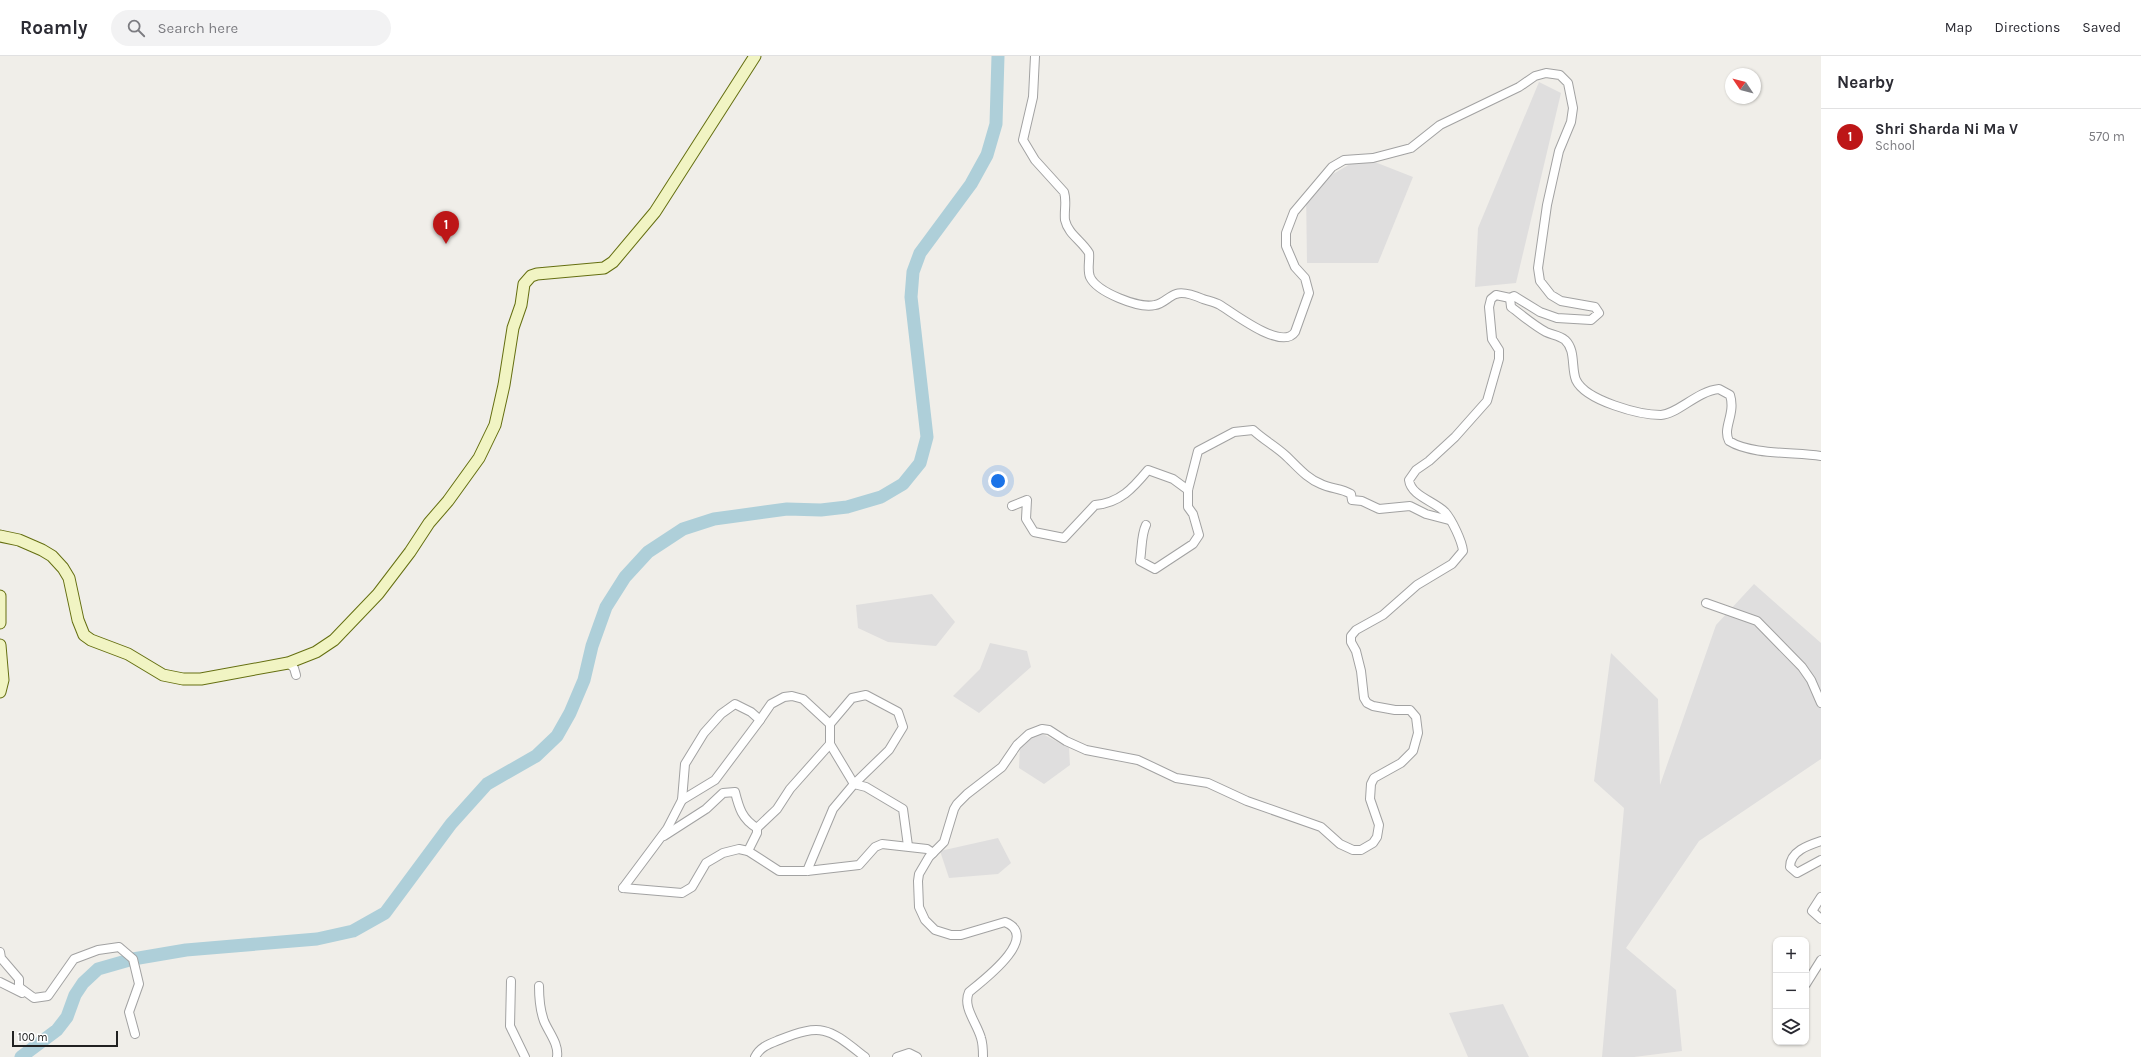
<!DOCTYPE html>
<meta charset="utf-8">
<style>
:root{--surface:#fff;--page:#f2f2f3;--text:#2b2b33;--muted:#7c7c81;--line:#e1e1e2;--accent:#bd1617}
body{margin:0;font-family:Karla,sans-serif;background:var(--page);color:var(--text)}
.controls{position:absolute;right:12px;bottom:12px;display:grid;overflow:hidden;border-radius:8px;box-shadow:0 1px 3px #0004}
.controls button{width:36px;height:36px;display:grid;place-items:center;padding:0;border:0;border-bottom:1px solid var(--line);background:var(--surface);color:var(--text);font:20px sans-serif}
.compass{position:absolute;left:1725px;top:12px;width:36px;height:36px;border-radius:50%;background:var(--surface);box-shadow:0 1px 3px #0004;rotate:305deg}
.scale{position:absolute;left:12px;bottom:10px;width:106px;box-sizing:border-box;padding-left:4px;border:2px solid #212121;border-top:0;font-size:11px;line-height:14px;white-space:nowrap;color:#212121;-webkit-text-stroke:3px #fff;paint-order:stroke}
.you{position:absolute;left:998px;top:425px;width:14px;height:14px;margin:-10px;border:3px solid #fff;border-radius:50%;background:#1a73e8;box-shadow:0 0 0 6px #1a73e833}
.badge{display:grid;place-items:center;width:26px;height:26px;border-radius:50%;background:var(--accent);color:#fff;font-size:13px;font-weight:700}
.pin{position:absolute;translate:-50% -33px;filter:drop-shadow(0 1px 2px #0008)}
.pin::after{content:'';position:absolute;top:21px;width:14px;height:12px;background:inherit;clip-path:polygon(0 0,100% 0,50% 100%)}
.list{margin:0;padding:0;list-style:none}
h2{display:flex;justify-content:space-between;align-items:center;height:52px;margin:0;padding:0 16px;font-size:17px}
h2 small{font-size:13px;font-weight:400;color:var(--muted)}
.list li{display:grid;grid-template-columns:26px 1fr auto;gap:12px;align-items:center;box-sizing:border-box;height:56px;padding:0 16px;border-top:1px solid var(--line)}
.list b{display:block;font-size:15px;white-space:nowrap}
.list p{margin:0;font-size:13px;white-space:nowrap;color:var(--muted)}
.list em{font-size:13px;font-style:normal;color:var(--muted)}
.icon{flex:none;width:22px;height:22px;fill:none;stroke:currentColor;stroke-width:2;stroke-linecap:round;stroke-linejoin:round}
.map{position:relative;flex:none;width:1821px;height:1001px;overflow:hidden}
header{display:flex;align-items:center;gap:24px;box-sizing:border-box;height:56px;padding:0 20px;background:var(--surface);border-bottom:1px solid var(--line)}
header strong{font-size:19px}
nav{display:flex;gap:22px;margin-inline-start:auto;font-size:14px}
.search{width:280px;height:36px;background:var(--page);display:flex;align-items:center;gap:10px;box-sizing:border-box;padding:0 14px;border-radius:22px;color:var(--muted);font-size:15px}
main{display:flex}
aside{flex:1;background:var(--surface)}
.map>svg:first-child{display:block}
.residential{fill:#dfdede}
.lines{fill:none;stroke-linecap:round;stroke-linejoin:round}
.river{stroke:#aecfd9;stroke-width:13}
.minor-casing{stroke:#a2a2a2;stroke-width:10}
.secondary-casing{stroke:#656f11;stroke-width:13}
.minor{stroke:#fff;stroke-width:8}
.secondary{stroke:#f1f4c3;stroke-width:11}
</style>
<header>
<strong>Roamly</strong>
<div class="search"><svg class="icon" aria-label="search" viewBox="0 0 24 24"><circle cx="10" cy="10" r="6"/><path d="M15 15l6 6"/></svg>Search here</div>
<nav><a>Map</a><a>Directions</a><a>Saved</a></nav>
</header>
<main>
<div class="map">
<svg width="1821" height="1001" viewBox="0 0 1821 1001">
<rect width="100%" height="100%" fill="#f0eee9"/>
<g class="residential">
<path d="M1539,26L1561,37L1516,227L1475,231L1478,172Z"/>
<path d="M1362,101L1413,121L1378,207H1307L1306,134Z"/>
<path d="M1754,528L1821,587V703L1699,785L1626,892L1676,934L1682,995L1634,1001H1602L1624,752L1594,725L1611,597L1658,643L1660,729L1716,569Z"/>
<path d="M932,538L955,566L936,590L888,586L858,572L856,549Z"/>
<path d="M990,587L1027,595L1031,611L979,657L953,640L980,613Z"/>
<path d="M1039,676L1069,692L1070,709L1044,728L1019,712L1020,688Z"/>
<path d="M998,782L1011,807L998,818L949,822L940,795Z"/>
<path d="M1503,948L1529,1001H1468L1449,957Z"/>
</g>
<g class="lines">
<path class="river" d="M21,1001L57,974L67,961L75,939L83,927L98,913L133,903L186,894L317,883L353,875L385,857L451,768L487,728L536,700L557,680L570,657L584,624L592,590L606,551L625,521L648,496L683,473L714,463L787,453L821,454L847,451L881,441L903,428L920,407L927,381L911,241L913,216L920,197L971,128L987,99L996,68L998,0"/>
<g class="minor-casing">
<g id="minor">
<path d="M1035,0L1033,41L1023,84L1035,104L1064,136C1067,145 1064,154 1065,164C1068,178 1082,185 1089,197C1090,204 1087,214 1090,221C1097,236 1139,253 1155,249C1163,248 1169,240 1176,238C1184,235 1196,240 1203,243C1209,245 1215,246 1220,249C1235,258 1282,295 1295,276L1309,237L1305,222L1295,211L1286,190V177L1294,156L1332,111L1344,104L1373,102L1411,92L1440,69L1519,31L1535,20L1546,17L1560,19L1568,27L1573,52L1571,66L1559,95L1547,149L1538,212L1540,225L1551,239L1561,245L1595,251L1599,257L1591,264L1557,262L1540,256L1514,240L1510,242L1511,251C1522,259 1533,269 1546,276C1552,279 1559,279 1565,284C1576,294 1571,312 1576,324C1586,345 1640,359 1661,359C1678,358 1697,335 1719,333L1730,339C1736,358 1722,372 1729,385C1751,399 1795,396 1821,400"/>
<path d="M1012,450L1027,444L1026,463L1034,476L1064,482L1095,449C1120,447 1133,432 1148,414L1173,423L1188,434"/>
<path d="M1146,469C1141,479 1142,493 1140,505L1155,513L1193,488L1199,479L1193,458L1188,451V434L1198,395L1234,376L1253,374C1264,384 1275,390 1285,399C1297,410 1306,422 1321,428C1331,433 1341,432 1351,438L1352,444L1362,445L1379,453L1410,450L1426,458L1449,464"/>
<path d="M1706,547L1757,565L1802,611L1811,624L1821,647"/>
<path d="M288,607L294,612L296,619"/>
<path d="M682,744L715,724L760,664"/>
<path d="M757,772L777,753L790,733L830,688"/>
<path d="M664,780L706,753L723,737L735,736C739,752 742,763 757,772V777L748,795"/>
<path d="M1821,785C1809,789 1790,795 1790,811L1797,817L1821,804"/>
<path d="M807,815L833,753L854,728L889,694L903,671L898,656L866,639L852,642L830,668"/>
<path d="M623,832L667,773L682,744L685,708L704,677L721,658L735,648L751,656L760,664L771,648L784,641L792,640L803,643L830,668V688L854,728L866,731L903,753L908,790"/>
<path d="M623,832L682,837L692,831L706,807L723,797L739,793L748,795L779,815H807L859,809L875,791L882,788L927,793L933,797"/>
<path d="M1821,841L1812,855L1821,863"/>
<path d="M0,896L1,902L19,923V931L34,942L48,940L74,903L98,894L119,891L133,903L139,928L129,956L135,978"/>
<path d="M511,925L510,970L525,1001"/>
<path d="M0,926L22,937"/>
<path d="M1806,928L1821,904"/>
<path d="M539,930C539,942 540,954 544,965C549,977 559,988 557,1001"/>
<path d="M755,1001C760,991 769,988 779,984C824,966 829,973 865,1001"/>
<path d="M897,1001L909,997L917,1001"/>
<path d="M983,1001C983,995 983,988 981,982C977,967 962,951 969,936C981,926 1042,881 1005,866L961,879H951L935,874L925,864L919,851L918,825L919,818L929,801L944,786L954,753L957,748L967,738L1002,711L1017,689L1029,678L1042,673L1049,674L1066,685L1086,694L1138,704L1176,722L1208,727L1247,745L1321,771L1340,788L1353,794H1361L1373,787L1377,781L1379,769L1370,743L1371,728L1374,722L1401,707L1413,695L1418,677L1416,661L1410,654H1395L1373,650L1367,647L1364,642L1361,615L1356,595L1351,586V580L1356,574L1383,559L1417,529L1452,508L1463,495C1462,485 1452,464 1445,456C1434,445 1411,440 1409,424L1416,414L1429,405L1455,381L1487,345L1499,303V294L1492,283L1489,251L1491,243L1496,239L1510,242"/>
</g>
</g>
<g class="secondary-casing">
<g id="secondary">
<path d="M0,480L19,484L42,494L52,500L63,512L69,522L78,564L84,579L91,584L128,598L163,619L183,623H201L288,607L316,596L334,584L378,538L410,496L429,467L448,445L479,402L495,369L504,329L513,272L521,249L524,228L531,220L537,218L604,212L613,206L655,156L755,0"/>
<path d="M0,540V567"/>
<path d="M0,589L3,624L0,636"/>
</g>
</g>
<use href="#minor" class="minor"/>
<use href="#secondary" class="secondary"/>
</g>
</svg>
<div class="controls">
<button>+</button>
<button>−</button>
<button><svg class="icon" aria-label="layers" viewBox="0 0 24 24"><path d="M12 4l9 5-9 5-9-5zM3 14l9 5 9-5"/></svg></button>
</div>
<svg class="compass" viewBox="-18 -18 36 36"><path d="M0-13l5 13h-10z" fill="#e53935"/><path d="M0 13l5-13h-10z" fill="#7c7c81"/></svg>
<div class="scale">100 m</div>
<div class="you"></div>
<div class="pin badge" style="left:446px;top:188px">1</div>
</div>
<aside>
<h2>Nearby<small></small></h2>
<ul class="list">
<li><span class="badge">1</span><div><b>Shri Sharda Ni Ma V</b><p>School</p></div><em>570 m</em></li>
</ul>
</aside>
</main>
